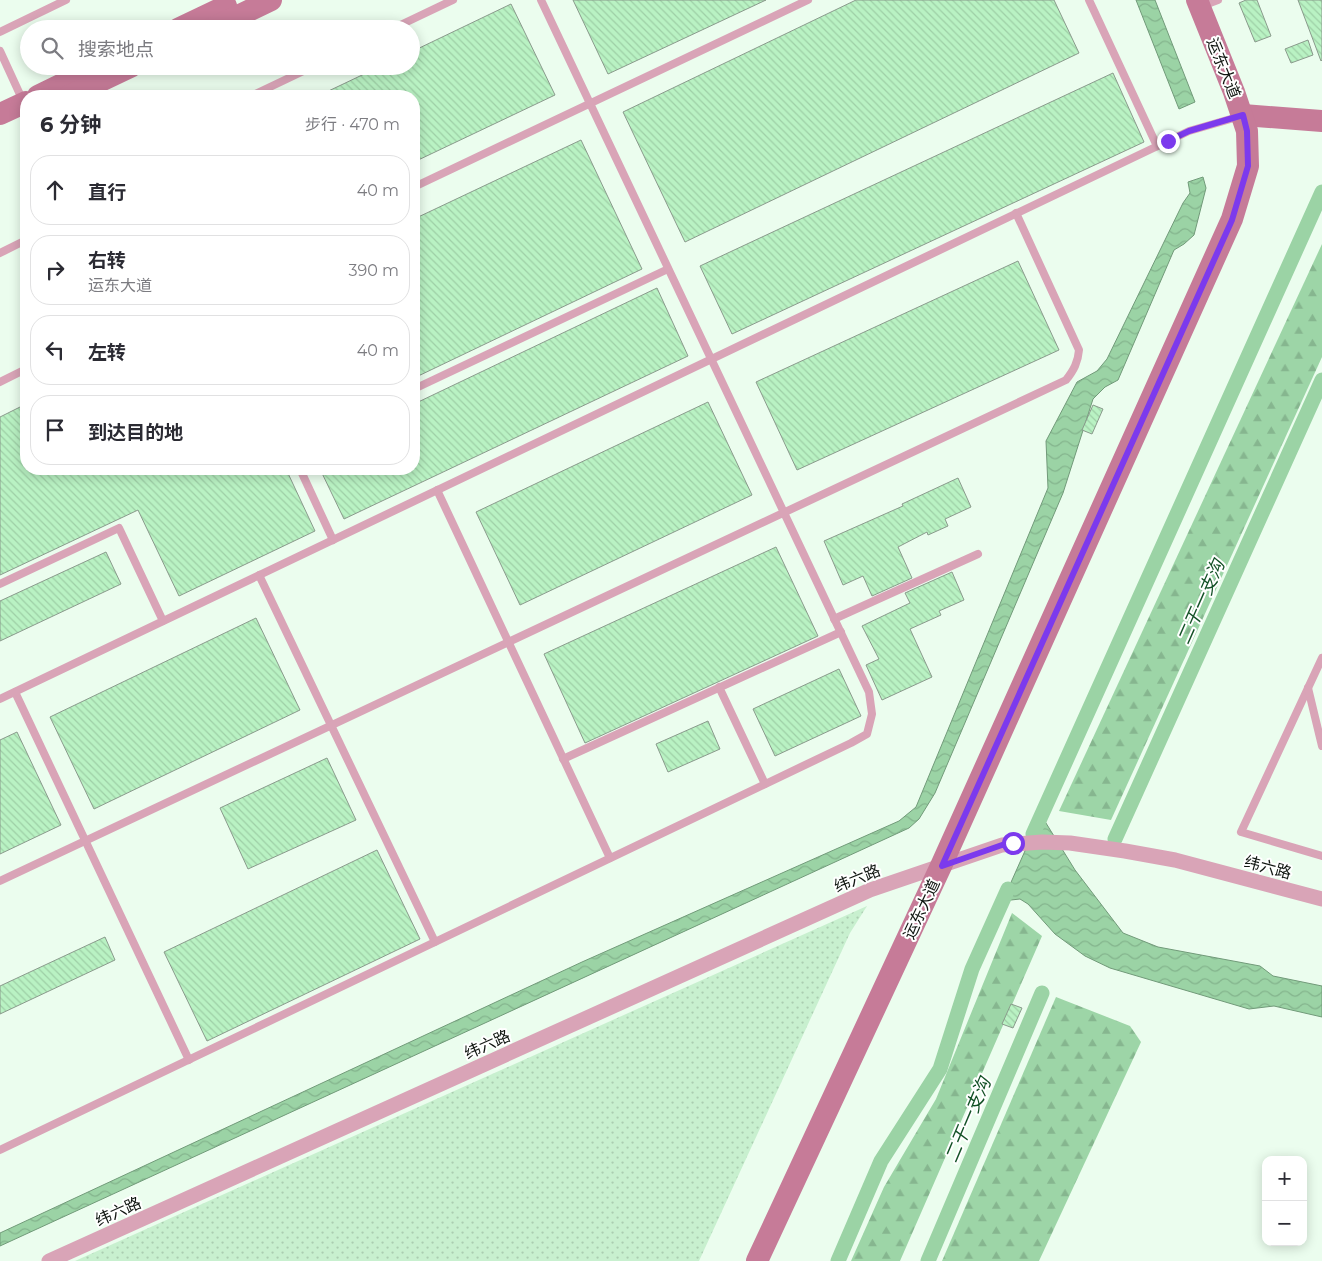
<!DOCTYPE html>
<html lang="zh">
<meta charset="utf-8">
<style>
:root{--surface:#fff;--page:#f2f2f3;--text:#2b2b33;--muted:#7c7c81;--line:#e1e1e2}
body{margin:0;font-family:Montserrat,"Noto Sans SC",sans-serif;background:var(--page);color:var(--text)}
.controls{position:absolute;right:15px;bottom:15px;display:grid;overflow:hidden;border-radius:10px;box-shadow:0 2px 12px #0003}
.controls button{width:45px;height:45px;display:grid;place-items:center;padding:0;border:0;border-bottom:1px solid var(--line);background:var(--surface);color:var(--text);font:25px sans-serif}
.stop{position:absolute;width:15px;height:15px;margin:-11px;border:4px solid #7c3aed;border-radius:50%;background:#fff}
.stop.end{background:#7c3aed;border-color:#fff;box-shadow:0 1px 5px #0008}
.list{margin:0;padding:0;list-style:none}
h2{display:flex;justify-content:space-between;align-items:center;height:65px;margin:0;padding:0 20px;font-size:21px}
h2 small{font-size:16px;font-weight:400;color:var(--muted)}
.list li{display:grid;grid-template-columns:32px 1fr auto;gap:15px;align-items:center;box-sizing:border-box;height:70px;margin:0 10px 10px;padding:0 10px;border:1px solid var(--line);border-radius:20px}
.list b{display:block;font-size:19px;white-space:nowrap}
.list p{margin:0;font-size:16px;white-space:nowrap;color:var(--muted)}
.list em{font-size:16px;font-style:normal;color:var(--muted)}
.icon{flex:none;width:28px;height:28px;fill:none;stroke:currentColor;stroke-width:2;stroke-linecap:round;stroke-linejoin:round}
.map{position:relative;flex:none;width:1322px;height:1261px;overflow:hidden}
.search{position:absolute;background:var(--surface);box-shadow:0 2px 12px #0003;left:20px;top:20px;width:400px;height:55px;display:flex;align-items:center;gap:12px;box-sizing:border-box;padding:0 18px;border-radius:28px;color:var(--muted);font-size:19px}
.panel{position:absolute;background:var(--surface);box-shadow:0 2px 12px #0003;left:20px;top:90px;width:400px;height:385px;border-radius:20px}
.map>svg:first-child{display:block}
.grass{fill:url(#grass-dots)}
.forest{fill:url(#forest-firs)}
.water{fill:url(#water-waves);stroke:#719a79}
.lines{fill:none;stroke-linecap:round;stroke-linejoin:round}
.canal{stroke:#9bd3a5;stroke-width:15}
.building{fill:url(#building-back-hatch);stroke:#8a9a8c}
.lane{stroke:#d9a4b7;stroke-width:8}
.street{stroke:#d9a4b7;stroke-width:15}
.secondary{stroke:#c67b98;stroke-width:22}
.route{stroke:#7c3aed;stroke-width:6}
.labels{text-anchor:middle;stroke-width:4;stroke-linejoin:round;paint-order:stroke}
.street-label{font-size:16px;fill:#101611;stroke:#fff}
.water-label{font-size:18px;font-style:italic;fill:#135126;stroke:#fff}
</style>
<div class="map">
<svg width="1322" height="1261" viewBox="0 0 1322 1261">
<defs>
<pattern id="grass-dots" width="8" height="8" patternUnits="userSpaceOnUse" patternTransform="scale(1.25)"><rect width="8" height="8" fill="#c8f0cf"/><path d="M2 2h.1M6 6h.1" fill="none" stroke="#abcdb1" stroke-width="1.8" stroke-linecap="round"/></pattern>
<pattern id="forest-firs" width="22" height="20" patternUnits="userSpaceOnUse" patternTransform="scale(1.25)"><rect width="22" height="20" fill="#9dd5a7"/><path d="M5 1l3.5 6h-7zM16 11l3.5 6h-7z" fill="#86b68f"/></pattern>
<pattern id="water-waves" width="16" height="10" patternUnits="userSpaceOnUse" patternTransform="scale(1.25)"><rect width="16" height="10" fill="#9bd3a5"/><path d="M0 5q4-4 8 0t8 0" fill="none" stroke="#84b48d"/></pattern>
<pattern id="building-back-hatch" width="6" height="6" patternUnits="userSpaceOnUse" patternTransform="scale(1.25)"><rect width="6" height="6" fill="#b9f2c3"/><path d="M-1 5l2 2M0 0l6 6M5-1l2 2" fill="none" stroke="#9ecfa6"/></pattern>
</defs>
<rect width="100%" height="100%" fill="#ebfdee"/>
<path class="grass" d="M867,906L850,933L699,1261H75Z"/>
<g class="forest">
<path d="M1322,244V357L1111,820L1059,811Z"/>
<path d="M1012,913L1042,936L900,1261H851L884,1187L936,1099Z"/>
<path d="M1056,997L1130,1026L1141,1042L1039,1261H942Z"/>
</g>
<g class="water">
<path d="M1136,0H1155L1195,102L1179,109Z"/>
<path d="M1203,177L1206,188L1194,235L1184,244L1174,250L1118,380L1105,387L1093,399L1063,493L935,793L919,819L909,828L0,1246V1233L582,962L899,821L916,807L1048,488L1046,441L1077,382L1097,371L1107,359L1183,203L1190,193L1188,182Z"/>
<path d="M1041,815L1075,870L1123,933L1158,947L1260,966L1273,976L1322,986V1017L1274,1006L1249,1009L1110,968L1085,956L1055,934L1028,904L1020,899L1011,900L1000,907Z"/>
</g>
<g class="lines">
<g class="canal">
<path d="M1033,834L1322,192"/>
<path d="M1115,839L1322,380"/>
<path d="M838,1261L881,1161L940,1069L972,969L1008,889"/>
<path d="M928,1261L1042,993"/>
</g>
</g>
<g class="building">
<path d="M573,0H766L608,74Z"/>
<path d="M856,0H1054L1079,53L685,242L623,112Z"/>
<path d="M1246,0H1257L1271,36L1255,42L1239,3Z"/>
<path d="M1298,0H1322V60L1321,61Z"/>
<path d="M511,4L555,95L414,162V96H318L381,66H411V52Z"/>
<path d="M1308,40L1313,55L1291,63L1285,49Z"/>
<path d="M1113,73L1144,142L732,334L700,266Z"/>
<path d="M581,140L642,269L414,378V219Z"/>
<path d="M1018,261L1059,350L797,470L756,382Z"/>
<path d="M657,288L688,356L344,519L320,469H414V404Z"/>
<path d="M708,402L752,495L520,605L476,512Z"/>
<path d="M26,404V469H286L315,531L179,596L138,510L0,575V417Z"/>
<path d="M1093,405L1103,409L1092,434L1082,430Z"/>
<path d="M958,478L971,507L945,519L948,526L928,535L927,532L898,547L912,578L872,596L863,576L843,585L824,541L903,506L902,504Z"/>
<path d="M776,547L818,636L585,743L544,654Z"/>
<path d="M106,552L121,584L0,641V601Z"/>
<path d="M952,572L964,600L939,611L941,615L910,629L932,677L882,700L866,665L879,659L862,626L910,603L905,593Z"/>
<path d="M256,618L300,710L94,809L50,717Z"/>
<path d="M839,669L861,716L775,756L753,709Z"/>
<path d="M708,721L720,749L668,772L656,744Z"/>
<path d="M17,732L61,825L0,854V740Z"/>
<path d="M327,758L356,820L248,869L220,808Z"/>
<path d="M377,850L420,939L207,1041L164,952Z"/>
<path d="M105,937L115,960L0,1014V986Z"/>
<path d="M1011,1004L1022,1008L1013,1028L1002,1024Z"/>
</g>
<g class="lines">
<g class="lane">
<path d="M1089,0L1157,146"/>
<path d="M1202,6L1218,0"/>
<path d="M392,29L453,0"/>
<path d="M0,32L66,0"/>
<path d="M0,51L23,101"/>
<path d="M251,96L314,66"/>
<path d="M414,187L808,0"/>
<path d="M0,253L26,240"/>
<path d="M0,382L26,369"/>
<path d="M414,389L668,269"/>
<path d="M300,469L333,540"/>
<path d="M437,490L610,858"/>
<path d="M259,575L435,942"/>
<path d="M0,584L119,528L163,621"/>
<path d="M834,619L978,554"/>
<path d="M1322,658L1241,832L1322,856"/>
<path d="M719,687L765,784"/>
<path d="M1308,688L1322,746"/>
<path d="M15,692L189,1060"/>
<path d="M0,699L1189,131L1241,116"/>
<path d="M563,759L841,632"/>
<path d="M0,881L1066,380C1074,370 1078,362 1079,350L1016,213"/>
<path d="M0,1150L851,743L867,734L872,714L869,692L541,0"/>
</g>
<path class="street" d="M49,1261L870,890L1002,845L1042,842L1070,843L1125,851L1175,860L1322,899"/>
<g class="secondary">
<path d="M178,29L226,6"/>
<path d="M211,29L271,0"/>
<path d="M38,96L83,74"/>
<path d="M69,96L132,66"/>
<path d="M0,114L26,102"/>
<path d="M1243,115L1322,121"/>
<path d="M757,1261L941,866L1232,219L1248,166L1247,131L1234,92L1197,0"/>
</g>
</g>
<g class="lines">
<path class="route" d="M1013,843L1002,845L942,866L1232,220L1248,166L1247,131L1243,115L1189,131L1168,141"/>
</g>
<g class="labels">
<g class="street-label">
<text transform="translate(1224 68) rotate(68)" y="6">运东大道</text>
<text transform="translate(1268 867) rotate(15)" y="6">纬六路</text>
<text transform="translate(857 878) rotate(-22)" y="6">纬六路</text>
<text transform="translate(921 909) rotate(-65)" y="6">运东大道</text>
<text transform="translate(487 1044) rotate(-24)" y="6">纬六路</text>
<text transform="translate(118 1211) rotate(-24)" y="6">纬六路</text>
</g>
<g class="water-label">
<text transform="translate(1201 602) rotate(-66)" y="6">二干一支沟</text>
<text transform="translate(968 1120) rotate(-67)" y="6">二干一支沟</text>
</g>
</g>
</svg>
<div class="controls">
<button>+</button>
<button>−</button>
</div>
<div class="stop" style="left:1013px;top:843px"></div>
<div class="stop end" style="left:1168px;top:141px"></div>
<div class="search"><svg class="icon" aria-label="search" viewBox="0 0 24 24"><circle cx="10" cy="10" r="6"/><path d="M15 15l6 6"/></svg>搜索地点</div>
<section class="panel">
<h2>6 分钟<small>步行 · 470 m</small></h2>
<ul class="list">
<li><svg class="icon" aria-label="ahead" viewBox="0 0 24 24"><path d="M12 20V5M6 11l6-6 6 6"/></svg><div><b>直行</b></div><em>40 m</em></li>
<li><svg class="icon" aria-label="right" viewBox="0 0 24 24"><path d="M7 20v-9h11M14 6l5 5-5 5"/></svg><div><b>右转</b><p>运东大道</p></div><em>390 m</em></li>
<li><svg class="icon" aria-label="left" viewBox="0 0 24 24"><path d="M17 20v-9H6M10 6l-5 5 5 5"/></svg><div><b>左转</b></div><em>40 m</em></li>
<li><svg class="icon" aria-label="arrive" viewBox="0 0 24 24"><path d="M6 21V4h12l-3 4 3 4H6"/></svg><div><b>到达目的地</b></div></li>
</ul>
</section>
</div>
